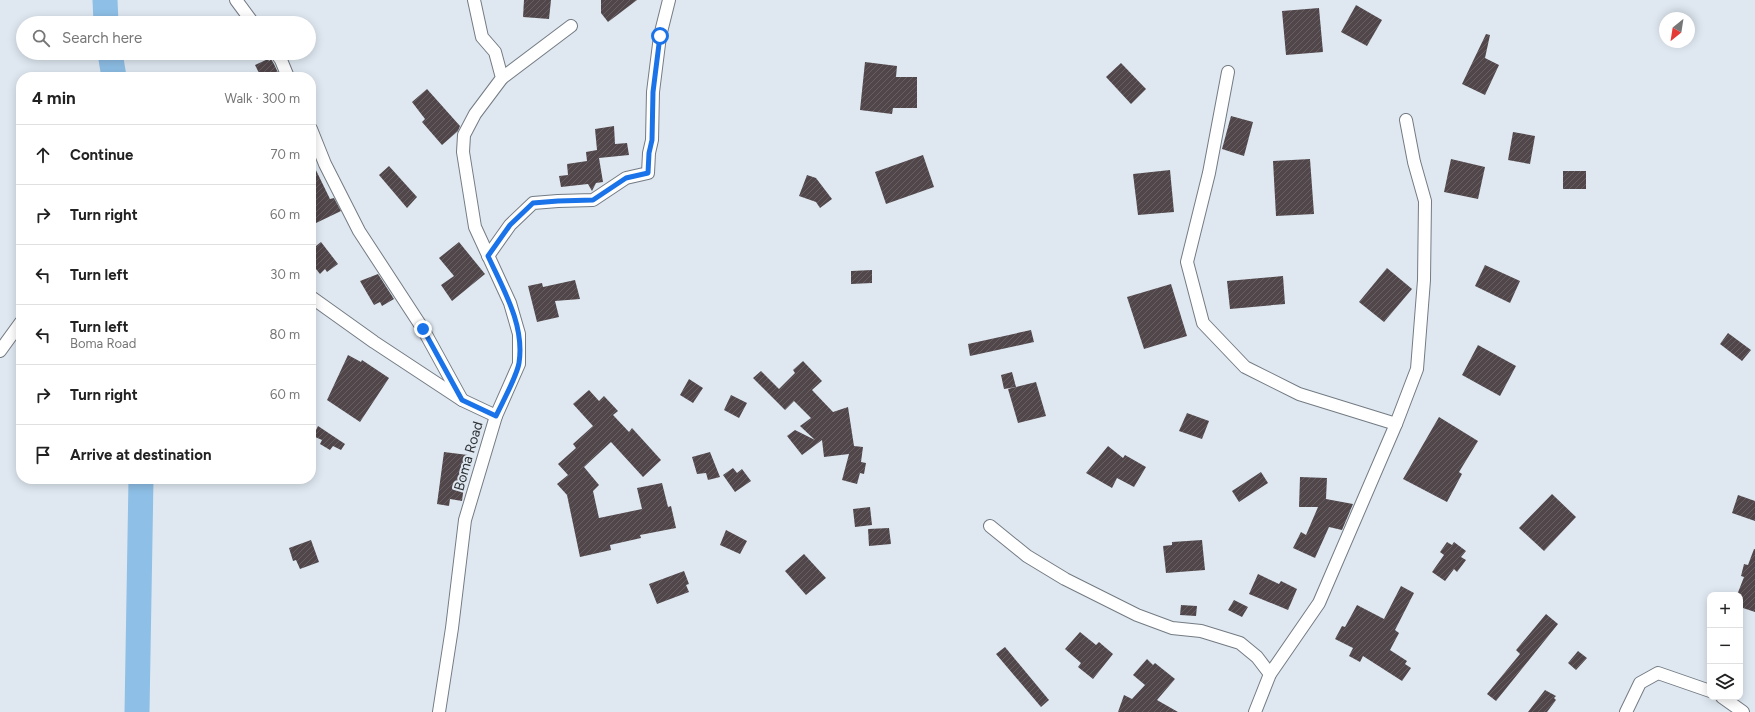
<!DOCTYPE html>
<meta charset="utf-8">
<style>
:root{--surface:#fff;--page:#f6f6f6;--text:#222;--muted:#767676;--line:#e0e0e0}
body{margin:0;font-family:Figtree,sans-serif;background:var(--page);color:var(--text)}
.controls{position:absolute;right:12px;bottom:12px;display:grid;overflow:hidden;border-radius:8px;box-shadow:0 2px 10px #0003}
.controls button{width:36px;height:36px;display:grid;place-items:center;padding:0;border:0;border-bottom:1px solid var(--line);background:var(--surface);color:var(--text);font:20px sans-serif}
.compass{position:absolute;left:1659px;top:12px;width:36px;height:36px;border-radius:50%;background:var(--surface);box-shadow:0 2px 10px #0003;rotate:210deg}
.stop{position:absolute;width:12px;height:12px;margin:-9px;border:3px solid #1a73e8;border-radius:50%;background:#fff}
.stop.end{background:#1a73e8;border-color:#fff;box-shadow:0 1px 4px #0008}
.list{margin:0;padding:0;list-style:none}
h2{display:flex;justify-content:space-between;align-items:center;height:52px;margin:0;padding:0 16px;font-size:17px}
h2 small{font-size:13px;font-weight:400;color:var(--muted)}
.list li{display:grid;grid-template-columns:26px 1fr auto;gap:12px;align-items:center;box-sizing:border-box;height:60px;padding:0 16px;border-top:1px solid var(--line)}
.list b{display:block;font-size:15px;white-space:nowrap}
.list p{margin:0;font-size:13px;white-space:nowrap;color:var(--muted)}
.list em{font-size:13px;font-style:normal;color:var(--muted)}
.icon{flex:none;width:22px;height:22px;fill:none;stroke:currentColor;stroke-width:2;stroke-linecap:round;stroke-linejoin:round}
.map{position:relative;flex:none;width:1755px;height:712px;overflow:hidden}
.search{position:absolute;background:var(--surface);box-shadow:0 2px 10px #0003;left:16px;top:16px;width:300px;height:44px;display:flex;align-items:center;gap:10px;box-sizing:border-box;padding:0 14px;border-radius:22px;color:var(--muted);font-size:15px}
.panel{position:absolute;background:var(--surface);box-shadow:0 2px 10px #0003;left:16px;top:72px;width:300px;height:412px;border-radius:16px}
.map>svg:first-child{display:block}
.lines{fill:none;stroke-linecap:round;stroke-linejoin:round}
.river{stroke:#8ebfe6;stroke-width:25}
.building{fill:url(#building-hatch)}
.street-casing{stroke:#737b83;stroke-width:14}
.street{stroke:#fff;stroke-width:12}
.route{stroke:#1a73e8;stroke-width:5}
.labels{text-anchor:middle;stroke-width:4;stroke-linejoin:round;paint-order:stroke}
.street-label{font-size:14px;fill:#2f3336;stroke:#dfe8f1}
</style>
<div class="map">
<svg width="1755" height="712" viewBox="0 0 1755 712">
<defs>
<pattern id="building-hatch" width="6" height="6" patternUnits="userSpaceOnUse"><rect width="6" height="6" fill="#51474b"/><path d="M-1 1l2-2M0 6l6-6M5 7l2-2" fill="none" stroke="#676063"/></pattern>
</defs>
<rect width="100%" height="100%" fill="#dfe8f1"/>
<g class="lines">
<g class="river">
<path d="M105,0L106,23"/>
<path d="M110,53L114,77"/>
<path d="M137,712L141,479"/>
</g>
</g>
<g class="building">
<path d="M524,0H551L549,19L523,17Z"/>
<path d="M601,0H637L608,22L601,13Z"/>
<path d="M1356,5L1382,20L1367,46L1341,32Z"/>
<path d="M1319,8L1323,52L1286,55L1282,11Z"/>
<path d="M1486,34L1490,35L1485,58L1499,65L1485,95L1462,84Z"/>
<path d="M268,59L269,61L271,59L274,64L280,77H261L255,65Z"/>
<path d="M865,62L897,66L896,77H917V108H893L892,114L860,110Z"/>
<path d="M1121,63L1146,89L1131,104L1106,77Z"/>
<path d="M427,89L460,126L458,131L442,145L422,122L425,119L412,102Z"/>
<path d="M1231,116L1253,122L1244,156L1222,149Z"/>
<path d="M614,126L615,144L627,143L629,155L599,158L603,182L596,183L592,191L588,184L561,187L559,176L568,175L567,164L587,161L586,152L597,150L595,129Z"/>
<path d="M1513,132L1535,136L1530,164L1508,160Z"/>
<path d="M923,155L934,187L886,204L875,172Z"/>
<path d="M1310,159L1314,214L1276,216L1273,161Z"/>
<path d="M1451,159L1485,167L1478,199L1444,192Z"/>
<path d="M311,160L330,199L334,198L341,211L314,224L311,217Z"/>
<path d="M389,166L417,197L407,208L379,175Z"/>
<path d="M1170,170L1174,212L1138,215L1133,174Z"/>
<rect x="1563" y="171" width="23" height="18"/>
<path d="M807,175L816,178L832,199L820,208L816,202L799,196Z"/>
<path d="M321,242L338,264L327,272L325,269L320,274L316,269L311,273V250Z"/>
<path d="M459,242L485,274L452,301L441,285L454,276L439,258Z"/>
<path d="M1485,265L1520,281L1510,303L1475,286Z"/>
<path d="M1387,268L1412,289L1384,322L1359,302Z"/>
<path d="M872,270V283L851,284V271Z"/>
<path d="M378,274L394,299L382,306L380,302L374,305L360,281Z"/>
<path d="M1283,276L1285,304L1230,309L1227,281Z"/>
<path d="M575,280L580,299L555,301L559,317L537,322L528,286L542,283L543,287Z"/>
<path d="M1171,284L1187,336L1144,349L1127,297Z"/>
<path d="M1031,330L1034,342L970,356L968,344Z"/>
<path d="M1728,333L1751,350L1742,361L1720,344Z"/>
<path d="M1478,345L1516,366L1500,396L1462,375Z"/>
<path d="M348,355L361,362L362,360L389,378L360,422L327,400Z"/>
<path d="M803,361L822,381L812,390L833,412L848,407L854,446L863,447L861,462L866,463L864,474L860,473L857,484L842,480L849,454L824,457L822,440L802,455L787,436L795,430L815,440L800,426L811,418L794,401L785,410L753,378L761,371L779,389L795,373L793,370Z"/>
<path d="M1012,372L1016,387L1004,389L1001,375Z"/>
<path d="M689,379L703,388L693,403L680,395Z"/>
<path d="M1036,382L1046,416L1018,423L1008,389Z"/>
<path d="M589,390L599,401L604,396L618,411L613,415L629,432L632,428L661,460L643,477L611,442L584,467L599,485L593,491L599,518L642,509L637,488L662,483L668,507L671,506L676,528L640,535L641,538L610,545L611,550L580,557L567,495L557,484L568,475L558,464L576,448L573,444L593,426L573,404Z"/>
<path d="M731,395L747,403L739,418L724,410Z"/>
<path d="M1187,413L1209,421L1202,439L1179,431Z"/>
<path d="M1439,417L1478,441L1459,472L1462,474L1447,502L1403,479Z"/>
<path d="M318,426L345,444L341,450L333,446L330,450L320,444L322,440L313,436Z"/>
<path d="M1108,446L1123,458L1125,455L1146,467L1134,487L1117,478L1112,488L1086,473Z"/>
<path d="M444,452L468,455L462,501L450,499L449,506L437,504Z"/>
<path d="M710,452L720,477L708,480L706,473L697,474L692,457Z"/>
<path d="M733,468L737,473L742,469L751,481L735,492L723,475Z"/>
<path d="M1261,472L1268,483L1239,502L1232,491Z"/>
<path d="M1300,477L1327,478L1326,499L1353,504L1342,530L1329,527L1315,558L1293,548L1301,532L1306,535L1318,507H1299Z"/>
<path d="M1552,494L1576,517L1544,551L1519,528Z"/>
<path d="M1738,495L1755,501V521L1732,513Z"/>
<path d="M870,507L872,525L855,527L853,509Z"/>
<path d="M889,528L891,544L869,546L868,529Z"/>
<path d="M726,530L747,541L740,554L720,545Z"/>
<path d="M311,540L319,562L300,569L296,560L293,561L289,548Z"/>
<path d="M1202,540L1205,570L1166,573L1163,546L1172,545V542Z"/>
<path d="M1447,542L1452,545L1454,542L1466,551L1461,557L1466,560L1457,572L1454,569L1445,581L1432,572L1444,555L1440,552Z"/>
<path d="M1754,549H1755V612L1740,607V595H1737L1744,577L1741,576L1744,564L1748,565Z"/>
<path d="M804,554L826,578L806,595L785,571Z"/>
<path d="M684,571L689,584L686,585L689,592L657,604L649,584Z"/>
<path d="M1258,574L1279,584L1281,581L1297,589L1288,610L1249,594Z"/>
<path d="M1401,586L1414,593L1395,630L1399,633L1390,650L1407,661L1405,664L1411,668L1402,681L1363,656L1360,662L1349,656L1353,648L1335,639L1342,626L1345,627L1357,605L1384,619Z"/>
<path d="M1234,600L1248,607L1242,617L1228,610Z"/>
<path d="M1181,605L1197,606L1196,616L1180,615Z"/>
<path d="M1546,614L1558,624L1496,701L1487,694L1520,654L1516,650Z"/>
<path d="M1080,632L1096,645L1099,642L1113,654L1093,679L1078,667L1081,663L1065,649Z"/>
<path d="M1005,647L1049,700L1041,707L996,654Z"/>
<path d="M1578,651L1587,658L1576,670L1568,663Z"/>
<path d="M1147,659L1153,665L1155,663L1175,679L1157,700L1178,712H1118L1124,695L1132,699L1145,685L1133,675Z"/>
<path d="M1545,690L1556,696L1554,698L1556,700L1547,712H1528Z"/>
</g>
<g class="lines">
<g class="street-casing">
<g id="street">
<path d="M236,0L253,23"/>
<path d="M276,53L281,60L288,77"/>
<path d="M1228,72L1209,173L1187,262L1203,323L1245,367L1299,394L1396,424"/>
<path d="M502,78L571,26"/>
<path d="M311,129L325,164L359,231L423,329L462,400"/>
<path d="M488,256L510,225L533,203L558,201L593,200L626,178L648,173L649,153L652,140L653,92L660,36L669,0"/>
<path d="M311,297L374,342L462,400L496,416"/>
<path d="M0,351L21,322"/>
<path d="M990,526L1027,556L1065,579L1137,615L1172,628L1201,631L1240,643L1257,657L1270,674"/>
<path d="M1722,697L1743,712"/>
<path d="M439,712L452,628L465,520L496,416L519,364V334L510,303L475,227L463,152L464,135L475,114L502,78L495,52L482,37L474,0"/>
<path d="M1255,712L1270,674L1319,603L1396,424L1417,369L1424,280L1425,201L1414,162L1406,120"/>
<path d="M1626,712L1640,683L1658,673L1710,691"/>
</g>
</g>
<use href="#street" class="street"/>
</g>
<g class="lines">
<path class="route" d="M423,329L462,400L496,416C502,403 517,376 519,363C525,325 503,289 488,256L510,225L533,203L558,201L593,200L626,178L648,173L649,153L652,140L653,92L660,36"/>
</g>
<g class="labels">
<g class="street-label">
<text transform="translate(468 456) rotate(-74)" y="5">Boma Road</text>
</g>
</g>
</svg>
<div class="controls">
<button>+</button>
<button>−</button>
<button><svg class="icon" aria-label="layers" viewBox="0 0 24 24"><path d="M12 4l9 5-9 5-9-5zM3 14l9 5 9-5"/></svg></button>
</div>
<svg class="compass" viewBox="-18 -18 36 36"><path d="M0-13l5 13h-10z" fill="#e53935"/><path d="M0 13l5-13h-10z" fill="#767676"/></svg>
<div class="stop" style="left:660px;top:36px"></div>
<div class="stop end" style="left:423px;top:329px"></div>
<div class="search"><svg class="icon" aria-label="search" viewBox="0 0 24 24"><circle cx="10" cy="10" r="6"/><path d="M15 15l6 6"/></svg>Search here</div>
<section class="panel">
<h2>4 min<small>Walk · 300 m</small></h2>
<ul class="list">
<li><svg class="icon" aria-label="ahead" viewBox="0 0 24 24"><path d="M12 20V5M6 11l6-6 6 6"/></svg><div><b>Continue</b></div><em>70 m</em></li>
<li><svg class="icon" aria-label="right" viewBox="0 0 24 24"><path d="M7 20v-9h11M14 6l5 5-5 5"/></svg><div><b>Turn right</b></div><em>60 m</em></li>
<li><svg class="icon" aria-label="left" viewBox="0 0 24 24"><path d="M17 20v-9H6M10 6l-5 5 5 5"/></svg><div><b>Turn left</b></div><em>30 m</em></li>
<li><svg class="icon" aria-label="left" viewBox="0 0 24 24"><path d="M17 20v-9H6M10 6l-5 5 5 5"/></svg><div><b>Turn left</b><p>Boma Road</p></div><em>80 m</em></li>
<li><svg class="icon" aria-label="right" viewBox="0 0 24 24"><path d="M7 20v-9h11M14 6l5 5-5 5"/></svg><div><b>Turn right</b></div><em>60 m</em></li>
<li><svg class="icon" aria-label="arrive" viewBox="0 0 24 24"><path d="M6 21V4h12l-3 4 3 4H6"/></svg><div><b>Arrive at destination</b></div></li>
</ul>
</section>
</div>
